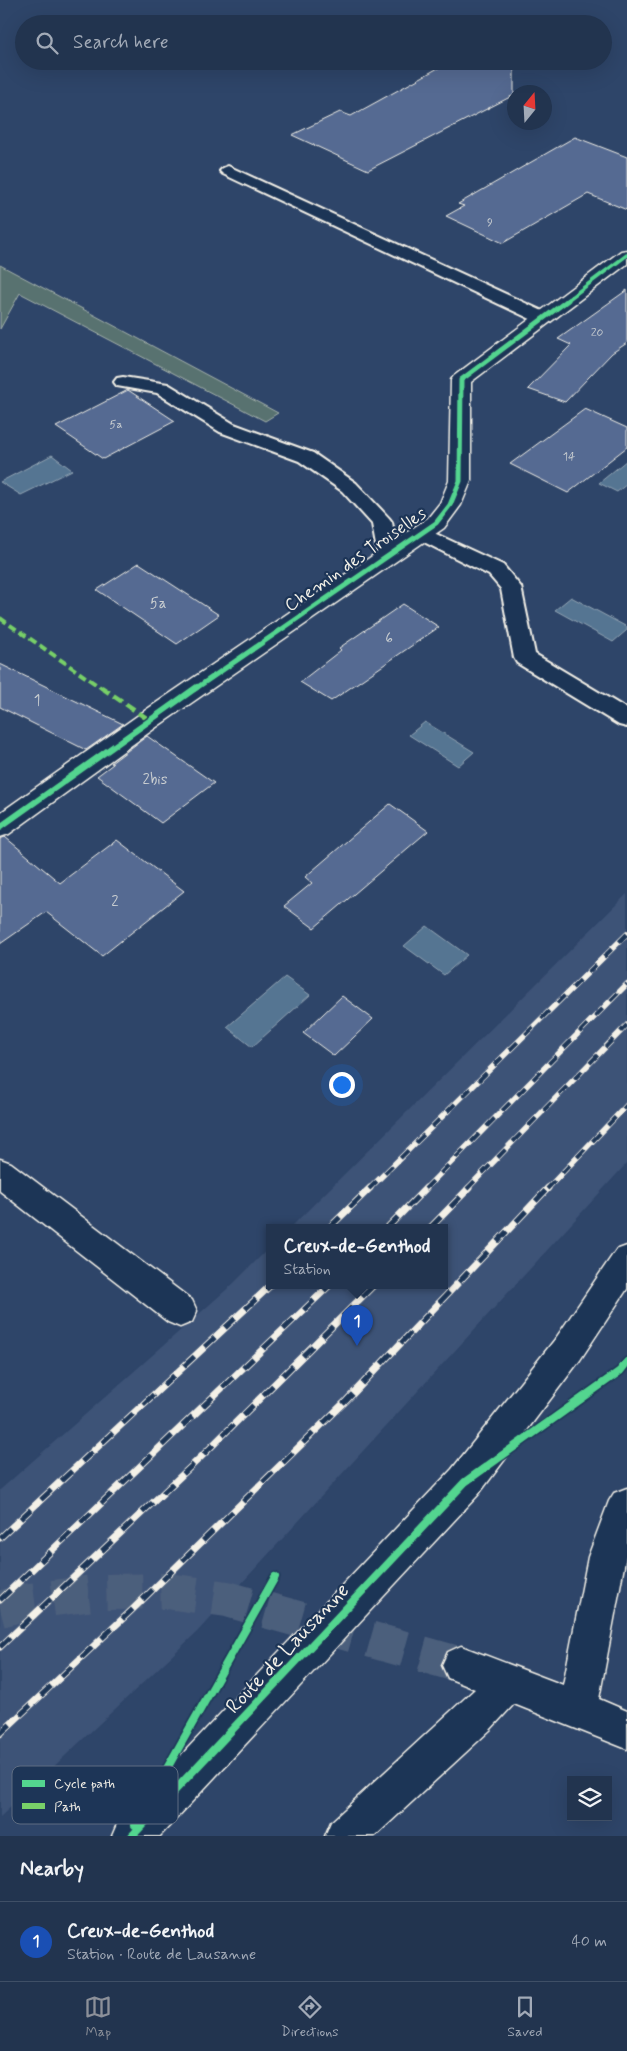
<!DOCTYPE html>
<meta charset="utf-8">
<style>
:root{--surface:#22344f;--page:#2e3f59;--text:#f1f3f6;--muted:#a2aab7;--line:#3f4f66;--accent:#8c9099}
body{margin:0;font-family:Mynerve,sans-serif;background:var(--page);color:var(--text)}
.controls{position:absolute;right:15px;bottom:15px;display:grid;overflow:hidden;border-radius:0px;box-shadow:0 5px 20px #0002}
.controls button{width:45px;height:45px;display:grid;place-items:center;padding:0;border:0;border-bottom:1px solid var(--line);background:var(--surface);color:var(--text);font:25px sans-serif}
.compass{position:absolute;left:507px;top:85px;width:45px;height:45px;border-radius:50%;background:var(--surface);box-shadow:0 5px 20px #0002;rotate:18deg}
.you{position:absolute;left:341px;top:1084px;width:18px;height:18px;margin:-12px;border:4px solid #fff;border-radius:50%;background:#1a73e8;box-shadow:0 0 0 8px #1a73e833}
.badge{display:grid;place-items:center;width:32px;height:32px;border-radius:50%;background:var(--accent);color:#fff;font-size:16px;font-weight:700}
.pin{position:absolute;translate:-50% -41px;filter:drop-shadow(0 1px 2px #0008)}
.pin::after{content:'';position:absolute;top:26px;width:18px;height:15px;background:inherit;clip-path:polygon(0 0,100% 0,50% 100%)}
.popup{position:absolute;left:266px;top:1224px;width:182px;height:65px;box-sizing:border-box;display:grid;place-content:center;border-radius:0px;background:var(--surface);filter:drop-shadow(0 1px 4px #0005);font-size:16px;white-space:nowrap;color:var(--muted)}
.popup b{font-size:19px;color:var(--text)}
.popup::after{content:'';position:absolute;left:50%;top:100%;margin-left:-10px;border:10px solid transparent;border-top-color:var(--surface)}
.list{margin:0;padding:0;list-style:none}
h2{display:flex;justify-content:space-between;align-items:center;height:65px;margin:0;padding:0 20px;font-size:21px}
h2 small{font-size:16px;font-weight:400;color:var(--muted)}
.list li{display:grid;grid-template-columns:32px 1fr auto;gap:15px;align-items:center;box-sizing:border-box;height:80px;padding:0 20px;border-top:1px solid var(--line)}
.list b{display:block;font-size:19px;white-space:nowrap}
.list p{margin:0;font-size:16px;white-space:nowrap;color:var(--muted)}
.list em{font-size:16px;font-style:normal;color:var(--muted)}
.icon{flex:none;width:28px;height:28px;fill:none;stroke:currentColor;stroke-width:2;stroke-linecap:round;stroke-linejoin:round}
.map{position:relative;flex:none;width:627px;height:1836px;overflow:hidden}
.search{position:absolute;background:var(--surface);box-shadow:0 5px 20px #0002;left:15px;right:15px;top:15px;height:55px;display:flex;align-items:center;gap:12px;box-sizing:border-box;padding:0 18px;border-radius:28px;color:var(--muted);font-size:19px}
.sheet{height:145px;background:var(--surface)}
nav{display:flex;justify-content:space-around;align-items:center;box-sizing:border-box;height:70px;border-top:1px solid var(--line);background:var(--surface);font-size:14px;color:var(--muted)}
nav a{display:grid;justify-items:center;gap:2px}
nav .on{color:var(--accent)}
.map>svg:first-child{display:block}
.built{fill:#3e5377}
.green{fill:#58726f;stroke:#a6b2ac}
.water{fill:#547492;stroke:#94a6b4}
.building{fill:#556b92;stroke:#f4f1e8}
.lines{fill:none;stroke-linecap:round;stroke-linejoin:round}
.street-tunnel{stroke:#4c5f7c;stroke-width:36;stroke-dasharray:36 18;stroke-linecap:butt}
.lane-casing{stroke:#f4f1e8;stroke-width:4}
.street-casing{stroke:#f4f1e8;stroke-width:3}
.primary-casing{stroke:#f4f1e8;stroke-width:3}
.lane{fill:#1d3557;fill-rule:evenodd}
.street{fill:#1d3557;fill-rule:evenodd}
.primary{fill:#1d3557;fill-rule:evenodd}
.rail-far1-casing{stroke:#f4f1e8;stroke-width:5.5}
.rail-casing{stroke:#f4f1e8;stroke-width:7}
.rail-far1{stroke:#1d3557;stroke-width:4;stroke-dasharray:11;stroke-linecap:butt}
.rail{stroke:#1d3557;stroke-width:5;stroke-dasharray:14;stroke-linecap:butt}
.quiet-far1{stroke:#78d068;stroke-width:4;stroke-dasharray:8 4;stroke-linecap:butt}
.quiet{stroke:#78d068;stroke-width:5;stroke-dasharray:10 5;stroke-linecap:butt}
.cycleway-far3-casing{stroke:#1d3557;stroke-width:5.5}
.cycleway-far2-casing{stroke:#1d3557;stroke-width:8}
.cycleway-far1-casing{stroke:#1d3557;stroke-width:9}
.cycleway-casing{stroke:#1d3557;stroke-width:11}
.cycleway-far3{stroke:#53d58f;stroke-width:4}
.cycleway-far2{stroke:#53d58f;stroke-width:5}
.cycleway-far1{stroke:#53d58f;stroke-width:6}
.cycleway{stroke:#53d58f;stroke-width:8}
.labels{text-anchor:middle;stroke-width:4.5;stroke-linejoin:round;paint-order:stroke}
.far-number-label{font-size:12px;fill:#ccd0d2}
.number-label{font-size:15px;fill:#ccd0d2}
.street-label{font-size:18px;fill:#f4f1e8;stroke:#1d3557}
.near-street-label{font-size:21px;fill:#f4f1e8;stroke:#1d3557}
.key{fill:#1d3557;stroke:#5e6d82;stroke-width:1}
.key-label{font-size:14px;fill:#f4f1e8}
</style>
<div class="map">
<svg width="627" height="1836" viewBox="0 0 627 1836">
<rect width="100%" height="100%" fill="#2e4569"/>
<filter id="ink" filterUnits="userSpaceOnUse"><feTurbulence type="fractalNoise" baseFrequency=".02" numOctaves="2"/><feDisplacementMap in="SourceGraphic" scale="10" xChannelSelector="R" yChannelSelector="G"/><feConvolveMatrix kernelMatrix="1 2 1 2 8 2 1 2 1" color-interpolation-filters="sRGB"/></filter>
<g filter="url(#ink)">
<path class="built" d="M627,894V1163L197,1632L0,1817V1490L234,1283L269,1248L270,1285H444V1227H291Z"/>
<path class="green" d="M0,265L278,413L265,421L20,293L0,329Z"/>
<g class="water">
<path d="M52,455L72,470L21,495L0,482Z"/>
<path d="M627,460V484L617,492L599,483Z"/>
<path d="M571,597L627,627V630L613,642L555,610Z"/>
<path d="M425,722L474,752L458,766L409,735Z"/>
<path d="M427,926L467,955L444,975L404,946Z"/>
<path d="M285,977L310,995L252,1047L227,1027Z"/>
</g>
<g class="building">
<path d="M451,61H527L514,68V95L368,170L292,135L340,112L351,116Z"/>
<path d="M575,137L627,157V210L588,194L503,243L446,216L464,206L458,204Z"/>
<path d="M627,290V343L612,353L565,402L528,389L571,345L558,339Z"/>
<path d="M128,390L175,421L103,459L56,427Z"/>
<path d="M585,409L627,428V447L568,493L510,464Z"/>
<path d="M139,563L219,615L177,644L97,590Z"/>
<path d="M403,604L439,627L331,701L300,682L341,650L339,648Z"/>
<path d="M0,664L123,724L86,750L0,707Z"/>
<path d="M147,736L214,783L161,823L97,776L113,764L111,763Z"/>
<path d="M390,804L428,831L314,928L284,906L312,883L305,877Z"/>
<path d="M5,837L60,883L117,840L184,891L102,956L46,912L0,944V839Z"/>
<path d="M342,996L373,1019L334,1056L303,1033Z"/>
</g>
<g class="lines">
<path class="street-tunnel" d="M0,1609L30,1601L102,1592L167,1591L227,1599L461,1665"/>
<g class="lane-casing">
<g id="lane">
<path d="M228,166L549,314L552,318L549,322L543,323L537,322L223,174L220,171L223,168Z"/>
<path d="M123,377L168,384L234,424L313,453L356,483L389,518L392,522L398,556L395,561L388,563L381,561L378,556L372,524L342,491L299,461L220,432L157,393L117,386L114,382L117,378Z"/>
<path d="M421,527L503,565L521,587L535,654L627,709V727L619,725L517,663L514,658L501,589L489,575L414,537L411,533L414,529Z"/>
</g>
</g>
<g class="street-casing">
<g id="street">
<path d="M627,250V264L471,382V481L461,505L444,528L158,726L9,834L0,837V813L140,714L428,518L440,503L449,481L451,380L454,376L621,251Z"/>
<path d="M0,1159L11,1163L192,1300L197,1311L192,1322L180,1327L168,1322L0,1191Z"/>
<path d="M627,1488V1550L599,1699L627,1711V1749L514,1704L490,1730L375,1836H325L331,1822L475,1689L448,1678L442,1665L448,1652L461,1646L563,1685L588,1557L609,1501L614,1493Z"/>
</g>
</g>
<g class="primary-casing">
<path id="primary" d="M627,1246V1289L580,1360L478,1495L160,1836H112L118,1822L452,1469L556,1338L616,1250Z"/>
</g>
<use href="#lane" class="lane"/>
<use href="#street" class="street"/>
<use href="#primary" class="primary"/>
<g class="rail-far1-casing">
<g id="rail-far1">
<path d="M369,1189L627,934"/>
<path d="M425,1189L627,984"/>
<path d="M467,1189L627,1025"/>
<path d="M547,1189L627,1105"/>
</g>
</g>
<g class="rail-casing">
<g id="rail">
<path d="M330,1227L370,1188"/>
<path d="M388,1227L426,1188"/>
<path d="M431,1227L469,1188"/>
<path d="M0,1538L271,1285"/>
<path d="M0,1600L330,1285"/>
<path d="M0,1647L201,1457L374,1285"/>
<path d="M0,1734L132,1610L346,1401L548,1188"/>
</g>
</g>
<use href="#rail-far1" class="rail-far1"/>
<use href="#rail" class="rail"/>
<path class="quiet-far1" d="M0,618L103,689"/>
<path class="quiet" d="M101,687L149,720"/>
<g class="cycleway-far3-casing">
<path id="cycleway-far3" d="M566,301L627,255"/>
</g>
<g class="cycleway-far2-casing">
<path id="cycleway-far2" d="M195,689L436,523L450,505L460,481L461,380L568,300"/>
</g>
<g class="cycleway-far1-casing">
<path id="cycleway-far1" d="M0,827L197,687"/>
</g>
<g class="cycleway-casing">
<g id="cycleway">
<path d="M135,1825L275,1577"/>
<path d="M132,1836L465,1482L620,1371L627,1362"/>
</g>
</g>
<use href="#cycleway-far3" class="cycleway-far3"/>
<use href="#cycleway-far2" class="cycleway-far2"/>
<use href="#cycleway-far1" class="cycleway-far1"/>
<use href="#cycleway" class="cycleway"/>
</g>
</g>
<g class="labels">
<g class="far-number-label">
<text x="490" y="226">9</text>
<text x="597" y="336">20</text>
<text x="116" y="428">5a</text>
<text x="569" y="460">14</text>
</g>
<g class="number-label">
<text x="158" y="608">5a</text>
<text x="389" y="643">6</text>
<text x="37" y="705">1</text>
<text x="155" y="784">2bis</text>
<text x="115" y="906">2</text>
</g>
<g class="street-label">
<text transform="translate(355 559) rotate(-35)" y="6">Chemin des Troiselles</text>
</g>
<g class="near-street-label">
<text transform="translate(287 1648) rotate(-47)" y="7">Route de Lausanne</text>
</g>
</g>
<rect x="12" y="1766" width="166" height="58" rx="8" class="key"/>
<rect x="22" y="1780" width="23" height="7" fill="#53d58f"/>
<rect x="22" y="1803" width="23" height="6" fill="#78d068"/>
<g class="key-label">
<text x="54" y="1788">Cycle path</text>
<text x="54" y="1811">Path</text>
</g>
</svg>
<div class="controls">
<button><svg class="icon" aria-label="layers" viewBox="0 0 24 24"><path d="M12 4l9 5-9 5-9-5zM3 14l9 5 9-5"/></svg></button>
</div>
<svg class="compass" viewBox="-18 -18 36 36"><path d="M0-13l5 13h-10z" fill="#e53935"/><path d="M0 13l5-13h-10z" fill="#a2aab7"/></svg>
<div class="you"></div>
<div class="pin badge" style="left:357px;top:1346px;background:#1a4fb4">1</div>
<div class="popup"><b>Creux-de-Genthod</b>Station</div>
<div class="search"><svg class="icon" aria-label="search" viewBox="0 0 24 24"><circle cx="10" cy="10" r="6"/><path d="M15 15l6 6"/></svg>Search here</div>
</div>
<section class="sheet">
<h2>Nearby<small></small></h2>
<ul class="list">
<li><span class="badge" style="background:#1a4fb4">1</span><div><b>Creux-de-Genthod</b><p>Station · Route de Lausanne</p></div><em>40 m</em></li>
</ul>
</section>
<nav>
<a class="on"><svg class="icon" aria-label="map" viewBox="0 0 24 24"><path d="M3 6l6-2 6 2 6-2v14l-6 2-6-2-6 2zM9 4v14M15 6v14"/></svg>Map</a>
<a><svg class="icon" aria-label="directions" viewBox="0 0 24 24"><path d="M12 3l9 9-9 9-9-9zM9 14v-3h6M13 9l2 2-2 2"/></svg>Directions</a>
<a><svg class="icon" aria-label="saved" viewBox="0 0 24 24"><path d="M7 4h10v16l-5-4-5 4z"/></svg>Saved</a>
</nav>
